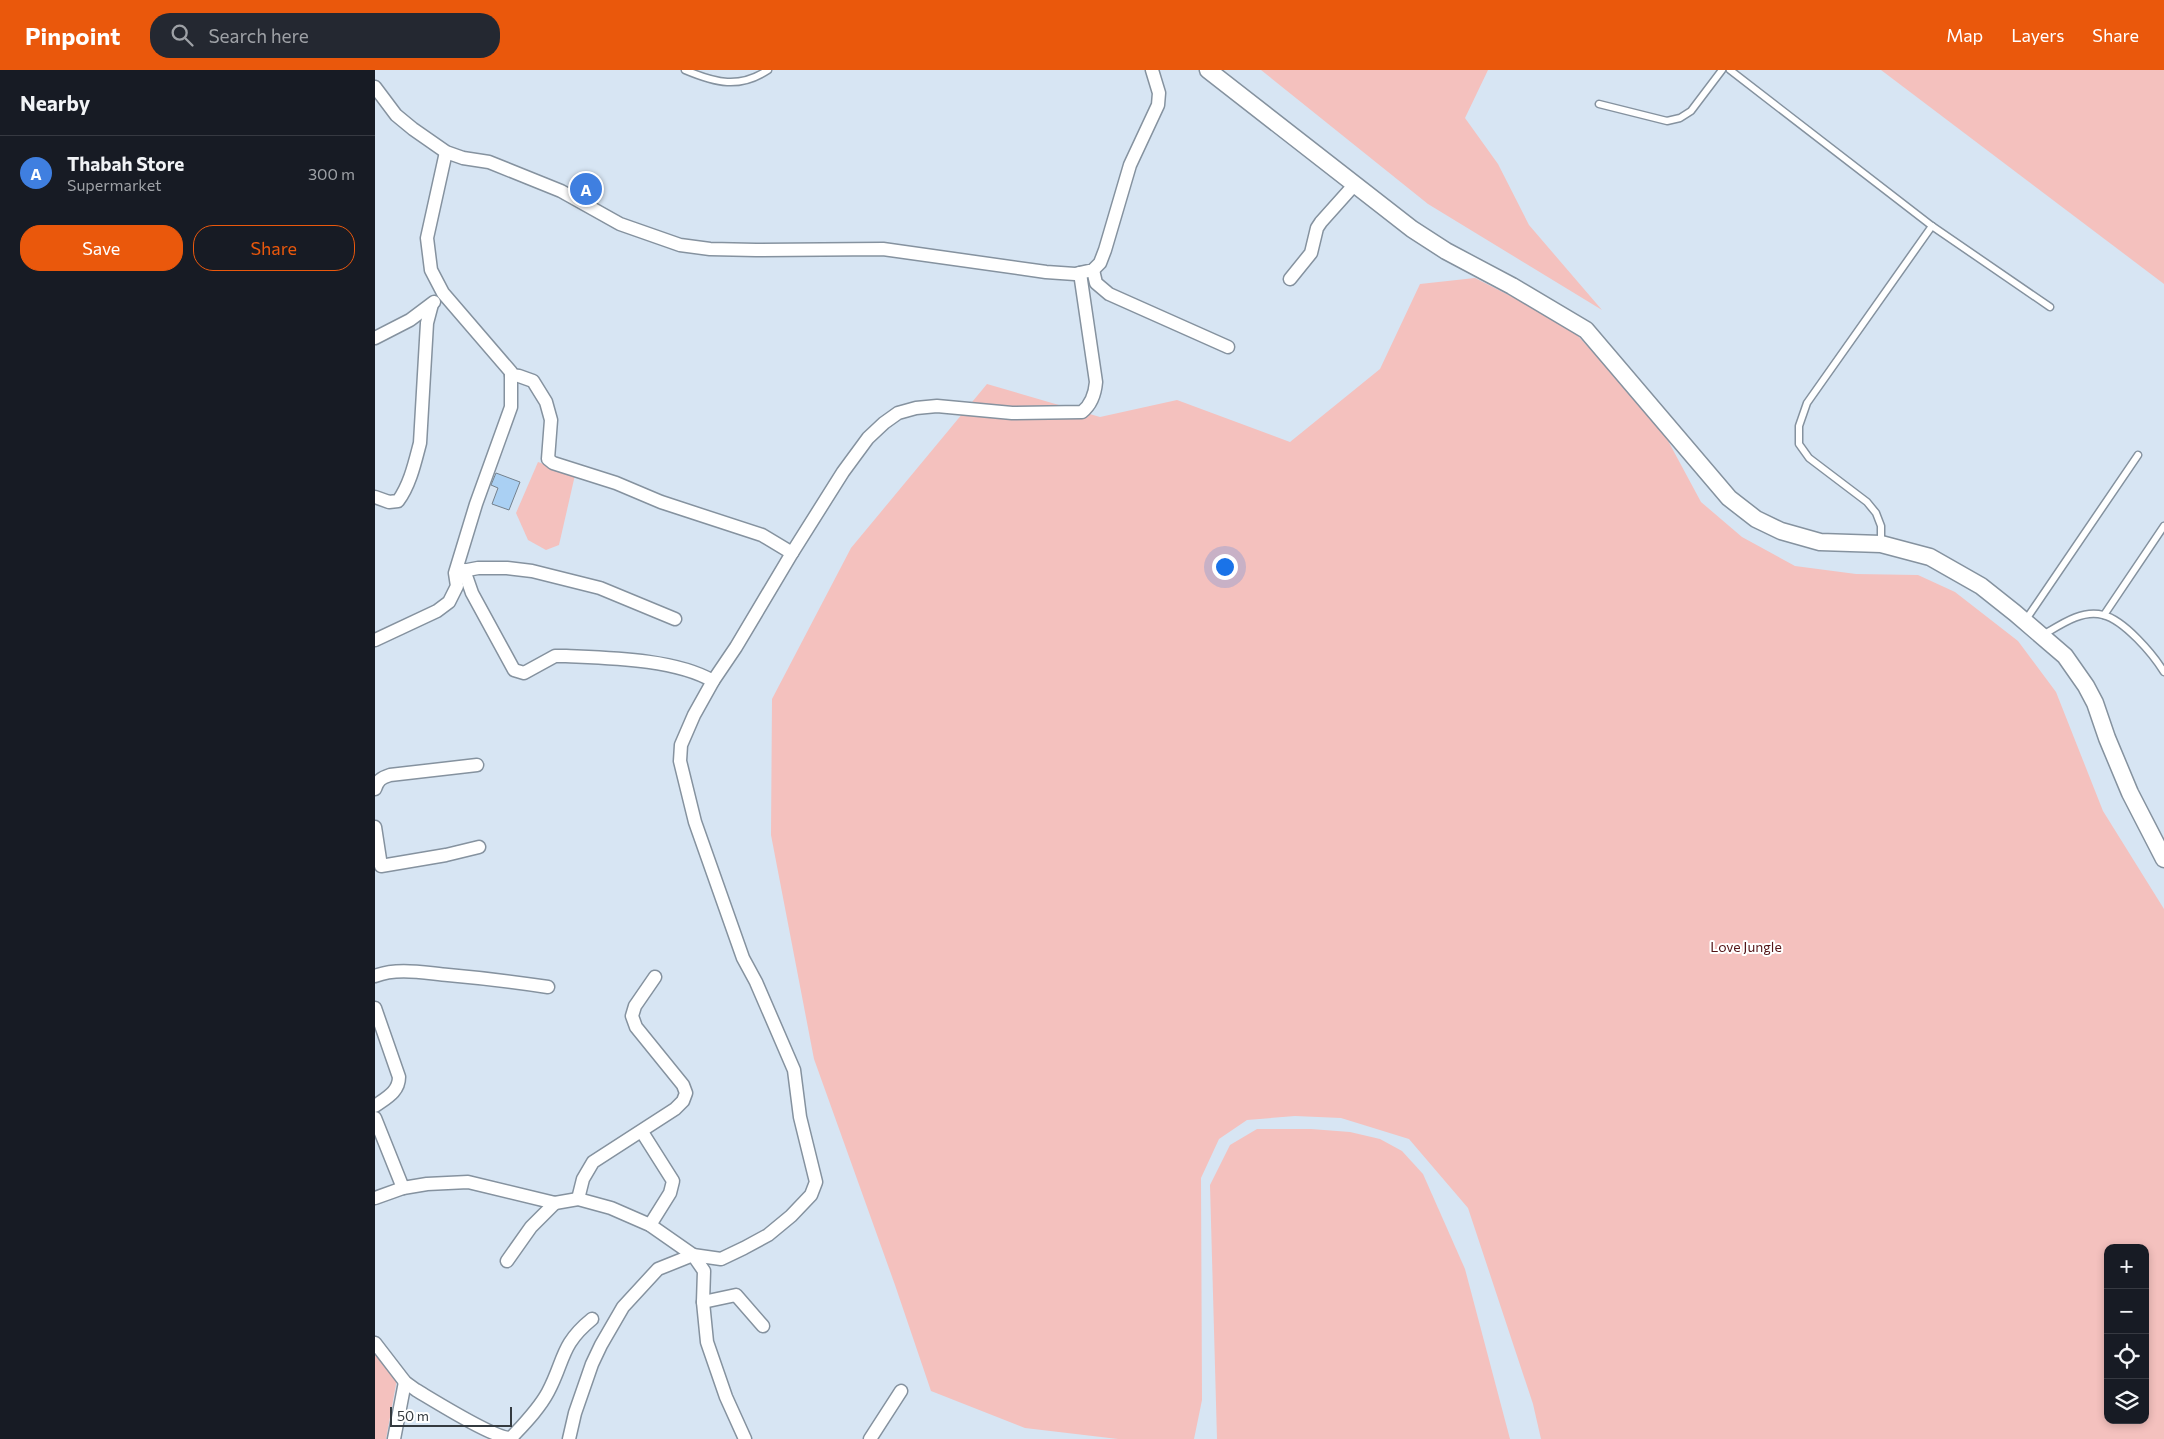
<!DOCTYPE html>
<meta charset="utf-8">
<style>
:root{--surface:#171b24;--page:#242831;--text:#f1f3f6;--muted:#9ea1a6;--line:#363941;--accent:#ea580c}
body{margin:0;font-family:Commissioner,sans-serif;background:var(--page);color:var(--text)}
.controls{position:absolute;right:15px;bottom:15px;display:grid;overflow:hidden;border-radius:10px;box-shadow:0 2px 8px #0003}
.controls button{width:45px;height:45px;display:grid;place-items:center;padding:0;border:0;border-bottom:1px solid var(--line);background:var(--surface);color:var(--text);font:25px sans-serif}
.scale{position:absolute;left:15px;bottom:12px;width:122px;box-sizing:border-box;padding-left:5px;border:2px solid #343a3f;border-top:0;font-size:14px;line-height:18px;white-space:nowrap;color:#343a3f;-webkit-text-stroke:4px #fff;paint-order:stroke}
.you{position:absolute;left:849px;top:496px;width:18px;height:18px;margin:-12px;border:4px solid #fff;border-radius:50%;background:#1a73e8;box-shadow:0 0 0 8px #1a73e833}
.badge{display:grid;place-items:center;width:32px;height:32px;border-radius:50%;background:var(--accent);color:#fff;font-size:16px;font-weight:700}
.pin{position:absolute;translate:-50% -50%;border:2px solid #fff;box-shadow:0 1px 5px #0006}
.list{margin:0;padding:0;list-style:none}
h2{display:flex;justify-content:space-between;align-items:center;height:65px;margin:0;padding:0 20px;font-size:21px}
h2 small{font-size:16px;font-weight:400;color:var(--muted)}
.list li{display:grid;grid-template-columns:32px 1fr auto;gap:15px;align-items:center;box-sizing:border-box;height:75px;padding:0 20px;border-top:1px solid var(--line)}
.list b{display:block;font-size:19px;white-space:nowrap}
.list p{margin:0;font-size:16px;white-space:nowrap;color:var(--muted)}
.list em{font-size:16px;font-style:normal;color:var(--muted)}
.actions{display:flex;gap:10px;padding:15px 20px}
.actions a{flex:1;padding:11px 0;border:1px solid var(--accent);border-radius:20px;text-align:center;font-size:18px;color:var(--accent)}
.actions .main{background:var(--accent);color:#fff}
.icon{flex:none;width:28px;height:28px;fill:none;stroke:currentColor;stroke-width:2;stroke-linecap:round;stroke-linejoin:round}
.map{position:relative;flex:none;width:1789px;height:1369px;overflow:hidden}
header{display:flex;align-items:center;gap:30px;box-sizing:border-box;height:70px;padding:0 25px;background:var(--accent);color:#fff}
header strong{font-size:24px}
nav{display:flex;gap:28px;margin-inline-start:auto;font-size:18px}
.search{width:350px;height:45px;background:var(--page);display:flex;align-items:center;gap:12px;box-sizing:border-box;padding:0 18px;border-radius:20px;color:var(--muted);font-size:19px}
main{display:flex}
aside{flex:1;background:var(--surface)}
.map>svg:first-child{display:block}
.green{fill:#f4c1be;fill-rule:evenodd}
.building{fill:#aad0f3;stroke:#74818d}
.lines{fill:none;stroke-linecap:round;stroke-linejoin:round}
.service-casing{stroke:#85929f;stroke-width:9}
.minor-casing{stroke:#85929f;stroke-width:15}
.tertiary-casing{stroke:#85929f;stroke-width:19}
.service{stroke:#fff;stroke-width:6}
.minor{stroke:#fff;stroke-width:12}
.tertiary{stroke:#fff;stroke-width:16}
.labels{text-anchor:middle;stroke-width:4;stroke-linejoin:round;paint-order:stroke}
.park-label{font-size:14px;fill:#541517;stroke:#fff}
</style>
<header>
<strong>Pinpoint</strong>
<div class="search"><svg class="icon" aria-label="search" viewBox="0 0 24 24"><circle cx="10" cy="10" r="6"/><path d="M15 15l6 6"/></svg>Search here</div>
<nav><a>Map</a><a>Layers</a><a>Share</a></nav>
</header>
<main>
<aside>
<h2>Nearby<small></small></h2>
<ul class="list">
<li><span class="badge" style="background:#3f7fe0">A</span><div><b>Thabah Store</b><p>Supermarket</p></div><em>300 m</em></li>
</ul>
<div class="actions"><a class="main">Save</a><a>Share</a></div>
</aside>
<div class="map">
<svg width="1789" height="1369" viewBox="0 0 1789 1369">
<rect width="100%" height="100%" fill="#d7e5f3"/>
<g class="green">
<path d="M886,0H1113L1090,48L1123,94L1154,155L1227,240L1053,134Z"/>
<path d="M1506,0H1789V214Z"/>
<path d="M1100,208L1193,255L1284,354L1326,432L1367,467L1420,496L1481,504L1543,505L1580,522L1643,571L1681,622L1728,741L1789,839V1369H1166L1158,1334L1093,1138L1034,1069L966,1048L920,1046L872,1050L844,1069L826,1108L827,1330L819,1369H743L650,1358L556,1321L520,1215L439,989L396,765L397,629L476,478L612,314L725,347L802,330L915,372L1005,299L1045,214ZM1733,1178H1770V1350H1733Z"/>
<path d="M163,392L200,405L184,475L171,480L153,470L141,443Z"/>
<path d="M882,1059H936L975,1062L1005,1069L1027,1081L1048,1104L1090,1199L1135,1369H842L835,1115L855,1075Z"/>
<path d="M0,1280L22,1309L11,1369H0Z"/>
</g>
<path class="building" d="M121,403L145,412L134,440L117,434L123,418L116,415Z"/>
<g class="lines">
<g class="service-casing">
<g id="service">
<path d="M310,0C341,13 364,19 393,0"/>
<path d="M1355,0L1557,156L1675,237"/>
<path d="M1224,34L1292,51L1305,48L1316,41L1347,0"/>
<path d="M1506,472V456L1501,443L1492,432L1434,388L1424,374V356L1432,333L1557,156"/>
<path d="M1729,545L1789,456"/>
<path d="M1650,551L1763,385"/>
<path d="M1668,565C1685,555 1707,539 1728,545C1749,550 1778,584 1789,602"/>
</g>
</g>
<g class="minor-casing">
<g id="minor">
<path d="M0,17L21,45L38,59L71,82L88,88L114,92L186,121L245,154L305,175L335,179L381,180L508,179L671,202L700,204L718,200L725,193L730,180L755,95L783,35L784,23L777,0"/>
<path d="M718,200L721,213L734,224L853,277"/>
<path d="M915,209L936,183L942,158L946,152L980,114"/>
<path d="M0,268L35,250L59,232"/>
<path d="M136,305L144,306L158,311L171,332L176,350L173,389L178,393L241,413L286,432L387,465L417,483"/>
<path d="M0,427L14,432L23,431C35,415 40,392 45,373L52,253L57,234"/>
<path d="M89,500L97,523L139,600L149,603L180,586H191C235,588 300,589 338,611"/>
<path d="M82,502L103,498H132L157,501L225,518L300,549"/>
<path d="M0,570L62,541L74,532L82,516L80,503L101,434L136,337V302L68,223L56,200L52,168L71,82"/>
<path d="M0,719C3,710 6,708 15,705L102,695"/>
<path d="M0,757L6,796L71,785L104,777"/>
<path d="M0,906C22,897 50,903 73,905C107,908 140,912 173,917"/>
<path d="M0,938L24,1007C24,1022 11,1028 0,1036"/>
<path d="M0,1048L28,1118"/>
<path d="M267,1062L298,1111L295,1123L275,1155"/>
<path d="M0,1128L28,1118L52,1114L93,1112L180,1133L203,1129L236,1138L275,1155L318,1185L329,1201L328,1232L332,1272L351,1327L370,1369"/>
<path d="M203,1129L208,1109L218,1092L300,1039L308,1031L311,1023L308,1015L261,957L257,946L260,936L280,907"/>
<path d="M132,1191L156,1157L180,1133"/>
<path d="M328,1232L361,1225L388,1256"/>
<path d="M0,1273L30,1312L41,1320C58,1330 120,1369 136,1368C149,1354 164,1339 173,1322C190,1290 185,1275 217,1249"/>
<path d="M19,1369L30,1312"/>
<path d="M194,1369L200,1343L217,1294L226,1275L248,1237L283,1199L318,1185L346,1189L369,1178L393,1165L416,1146L436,1125L441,1112L425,1047L419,1000L381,912L368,888L320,752L305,691L306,675L319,645L338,611L361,577L417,483L468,402L493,368L509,353L523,343L541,338L562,336L637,343L707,342C717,334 720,324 721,312L705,203"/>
<path d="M495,1369L526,1321"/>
</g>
</g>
<g class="tertiary-casing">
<path id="tertiary" d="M833,0L1037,159L1071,181L1137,216L1211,260L1354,428L1381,449L1406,461L1445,472L1506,474L1555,487L1606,516L1640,543L1690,586L1711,616L1720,633L1732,668L1755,723L1789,789"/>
</g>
<use href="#service" class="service"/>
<use href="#minor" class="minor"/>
<use href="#tertiary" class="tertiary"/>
</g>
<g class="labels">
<g class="park-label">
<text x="1371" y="882">Love Jungle</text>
</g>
</g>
</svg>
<div class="controls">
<button>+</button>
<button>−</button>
<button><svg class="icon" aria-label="locate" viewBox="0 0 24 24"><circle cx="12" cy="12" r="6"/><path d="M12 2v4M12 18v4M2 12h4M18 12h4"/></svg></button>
<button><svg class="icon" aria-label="layers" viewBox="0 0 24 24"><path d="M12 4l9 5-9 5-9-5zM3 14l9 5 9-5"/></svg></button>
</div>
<div class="scale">50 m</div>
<div class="you"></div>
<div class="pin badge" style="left:211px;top:119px;background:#3f7fe0">A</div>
</div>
</main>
